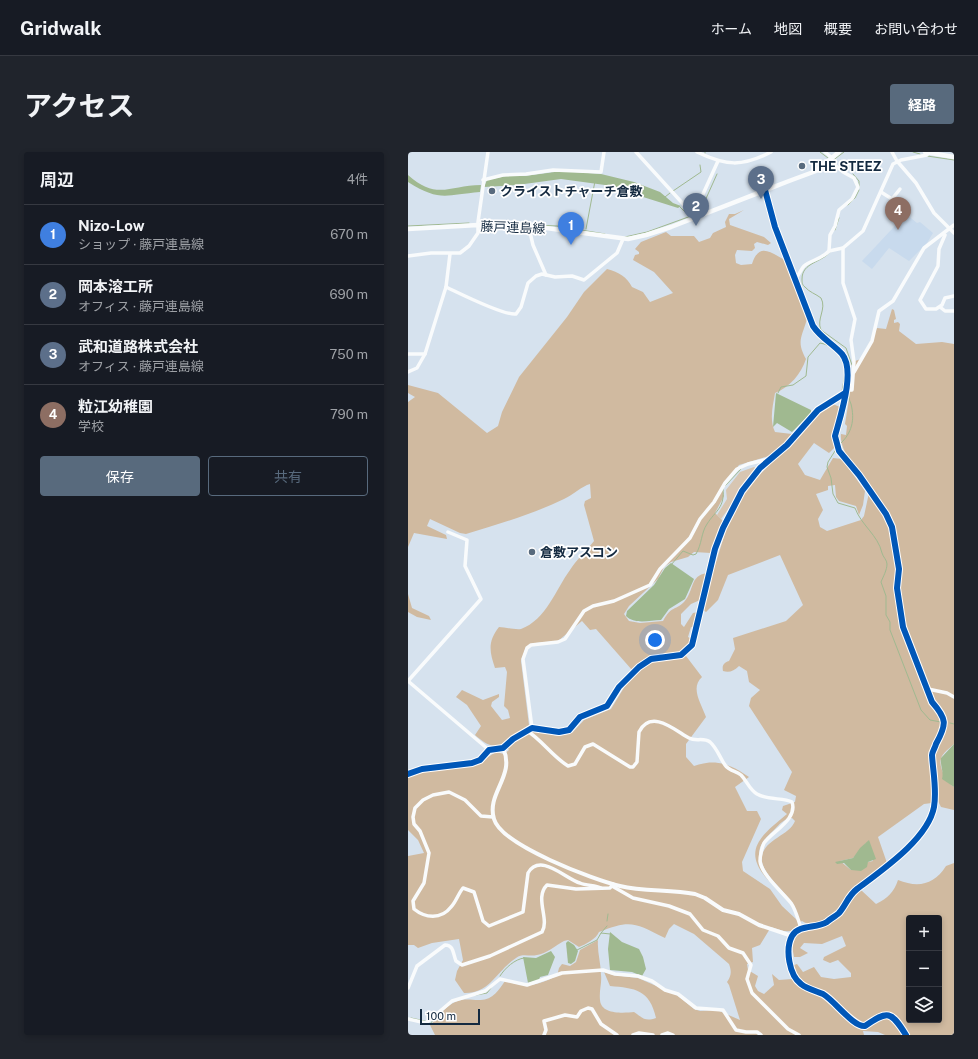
<!DOCTYPE html>
<html lang="ja">
<meta charset="utf-8">
<style>
:root{--surface:#171b24;--page:#20242c;--text:#f1f3f6;--muted:#9ea1a6;--line:#363941;--accent:#586a7d}
body{margin:0;font-family:"Public Sans","Noto Sans JP",sans-serif;background:var(--page);color:var(--text)}
.controls{position:absolute;right:12px;bottom:12px;display:grid;overflow:hidden;border-radius:4px;box-shadow:0 2px 6px #0003}
.controls button{width:36px;height:36px;display:grid;place-items:center;padding:0;border:0;border-bottom:1px solid var(--line);background:var(--surface);color:var(--text);font:20px sans-serif}
.scale{position:absolute;left:12px;bottom:10px;width:60px;box-sizing:border-box;padding-left:4px;border:2px solid #142a40;border-top:0;font-size:11px;line-height:14px;white-space:nowrap;color:#142a40;-webkit-text-stroke:3px #fff;paint-order:stroke}
.you{position:absolute;left:247px;top:488px;width:14px;height:14px;margin:-10px;border:3px solid #fff;border-radius:50%;background:#1a73e8;box-shadow:0 0 0 6px #1a73e833}
.badge{display:grid;place-items:center;width:26px;height:26px;border-radius:50%;background:var(--accent);color:#fff;font-size:13px;font-weight:700}
.pin{position:absolute;translate:-50% -33px;filter:drop-shadow(0 1px 2px #0008)}
.pin::after{content:'';position:absolute;top:21px;width:14px;height:12px;background:inherit;clip-path:polygon(0 0,100% 0,50% 100%)}
.list{margin:0;padding:0;list-style:none}
h2{display:flex;justify-content:space-between;align-items:center;height:52px;margin:0;padding:0 16px;font-size:17px}
h2 small{font-size:13px;font-weight:400;color:var(--muted)}
.list li{display:grid;grid-template-columns:26px 1fr auto;gap:12px;align-items:center;box-sizing:border-box;height:60px;padding:0 16px;border-top:1px solid var(--line)}
.list b{display:block;font-size:15px;white-space:nowrap}
.list p{margin:0;font-size:13px;white-space:nowrap;color:var(--muted)}
.list em{font-size:13px;font-style:normal;color:var(--muted)}
.actions{display:flex;gap:8px;padding:12px 16px}
.actions a{flex:1;padding:9px 0;border:1px solid var(--accent);border-radius:4px;text-align:center;font-size:14px;color:var(--accent)}
.actions .main{background:var(--accent);color:#fff}
.icon{flex:none;width:22px;height:22px;fill:none;stroke:currentColor;stroke-width:2;stroke-linecap:round;stroke-linejoin:round}
.map{position:relative;flex:none;width:546px;height:883px;overflow:hidden;border-radius:4px}
header{display:flex;align-items:center;gap:24px;box-sizing:border-box;height:56px;padding:0 20px;background:var(--surface);border-bottom:1px solid var(--line)}
header strong{font-size:19px}
nav{display:flex;gap:22px;margin-inline-start:auto;font-size:14px}
.intro{display:flex;align-items:center;justify-content:space-between;box-sizing:border-box;height:96px;padding:0 24px}
h1{margin:0;font-size:28px}
.button{padding:10px 18px;border-radius:4px;background:var(--accent);color:#fff;font-size:14px;font-weight:700}
main{display:flex;gap:24px;padding:0 24px}
aside{flex:1;background:var(--surface);border-radius:4px;box-shadow:0 2px 6px #0003}
.map>svg:first-child{display:block}
.built{fill:#c8daed}
.green{fill:#d8c6b2}
.forest{fill:#d0baa0;fill-rule:evenodd}
.water{fill:#a0b990}
.lines{fill:none;stroke-linecap:round;stroke-linejoin:round}
.stream{stroke:#a0b990;stroke-width:1}
.minor{stroke:#f9fbfc;stroke-width:3.5}
.tertiary{stroke:#f9fbfc;stroke-width:4}
.secondary{stroke:#f9fbfc;stroke-width:4.5}
.cycleway-casing{stroke:#fff;stroke-width:8}
.cycleway{stroke:#0057b8;stroke-width:6}
.poi-dot{fill:#586a7d;stroke:#fff;stroke-width:1.5}
.labels{text-anchor:middle;stroke-width:3.5;stroke-linejoin:round;paint-order:stroke}
.poi-label{font-size:13px;font-weight:bold;fill:#142a40;stroke:#fff;text-anchor:start}
.street-label{font-size:13px;fill:#142a40;stroke:#fff}
</style>
<header>
<strong>Gridwalk</strong>
<nav><a>ホーム</a><a>地図</a><a>概要</a><a>お問い合わせ</a></nav>
</header>
<div class="intro"><h1>アクセス</h1><a class="button">経路</a></div>
<main>
<aside>
<h2>周辺<small>4件</small></h2>
<ul class="list">
<li><span class="badge" style="background:#3f7fe0">1</span><div><b>Nizo-Low</b><p>ショップ · 藤戸連島線</p></div><em>670 m</em></li>
<li><span class="badge" style="background:#5c6f8a">2</span><div><b>岡本溶工所</b><p>オフィス · 藤戸連島線</p></div><em>690 m</em></li>
<li><span class="badge" style="background:#5c6f8a">3</span><div><b>武和道路株式会社</b><p>オフィス · 藤戸連島線</p></div><em>750 m</em></li>
<li><span class="badge" style="background:#8d6e63">4</span><div><b>粒江幼稚園</b><p>学校</p></div><em>790 m</em></li>
</ul>
<div class="actions"><a class="main">保存</a><a>共有</a></div>
</aside>
<div class="map">
<svg width="546" height="883" viewBox="0 0 546 883">
<rect width="100%" height="100%" fill="#d6e2ee"/>
<path class="built" d="M498,62L509,71L512,70L525,81L519,91L501,109L481,96L464,117L454,109Z"/>
<path class="green" d="M346,315L349,317L313,367L309,363L319,347L318,338L332,320Z"/>
<g class="forest">
<path d="M336,58L321,67L322,73L356,85L363,91L360,93L349,90L346,92L347,96L344,99L329,98L327,103L328,111L333,113L344,112C351,90 362,100 377,108L399,167C394,185 388,189 398,207C393,222 382,235 367,241C365,254 361,267 367,280L384,282V285L364,303L331,313L314,336L316,344L307,361L315,369L303,401L286,400L280,405L263,410L256,415L250,427L221,454L216,462L221,469L232,471L255,469C264,453 267,459 276,450C287,438 281,424 299,421L292,448L283,452L273,462V472L276,475L285,461L290,460L286,476L283,475L280,485L284,487C278,505 258,501 243,506C237,508 230,514 224,518L188,477L182,478L174,469L150,489L128,491L118,495L113,509L121,573L92,593C82,596 74,589 67,583L73,574L59,553L48,545L54,538L75,548L91,542V545L84,550L83,554L94,568L102,566L100,558L96,554L99,520L97,515L87,516C81,499 80,489 91,475C97,475 107,478 113,477C138,468 148,437 162,418C169,407 178,399 186,389L176,353L177,349L183,346L182,332C174,334 165,343 156,347C125,362 91,372 58,382L52,381L22,367L19,374L38,383L39,387L6,381L0,395V250L7,245L0,241V233L30,241L79,281L90,274L94,260L111,225L159,165L176,140L199,117C211,120 219,125 224,135L235,140L242,150L265,141L246,120L225,108L227,103L231,102V100L227,97L233,90L258,80L263,84H286L291,90L302,86L305,81L318,75L317,70L321,62H327Z"/>
<path d="M484,157L486,158L488,167L486,168V171L490,170L492,172L491,179L508,192L534,190L546,192V592C542,596 534,601 533,607C530,614 539,631 546,635V658L533,655L530,649V645L525,644L524,651L516,652L470,685L479,711C468,723 454,730 442,741C436,746 434,753 430,759C421,769 406,777 394,769L390,771V775C382,783 373,778 363,775L352,793L344,796L345,810L339,812L340,818L350,824L347,834L350,839L356,842L366,833L364,822L371,828L384,827L386,813L389,812L395,820L406,815L413,825L426,827L443,825V821L430,808L422,811L415,808L416,805L438,794L434,784L414,792L396,791L392,796L400,801L392,805H386L384,794L389,782L394,778L409,777L428,767L439,750L453,738L468,752C480,746 486,740 490,728C510,736 526,733 538,714L546,711V883H477L470,880L455,879L456,883H27L22,873C30,866 36,855 47,850C56,846 62,848 71,848C84,849 91,838 97,829C121,836 127,834 149,824L151,816L154,812L162,814L168,810L172,798L190,788C189,800 193,811 193,823C194,831 191,839 192,848C193,863 216,861 226,860C235,866 237,870 248,866C242,838 227,836 202,834L196,820L205,823L230,826L269,843L286,857L292,859L309,858L332,868L321,833L319,830C323,824 324,820 321,812L286,782L266,772L261,777L257,786C227,771 223,767 191,780C188,787 178,792 171,795L160,788L156,789C148,793 138,802 129,803C121,805 115,801 108,806C89,818 82,842 56,841L47,828L49,819L55,808L51,787L24,791L10,796L6,793H0V704L16,701L10,688L0,678V624L13,620L67,613L88,600L96,602L101,598L99,595L124,578L150,584L164,581L176,568L203,557L217,534L228,520L239,512L246,509L278,504L294,525C282,536 293,551 298,565L278,592V605L286,614C307,606 323,612 341,625L327,635L339,659H349L353,667L334,710L335,719L362,737L374,754L389,768C387,762 386,755 383,750C376,738 357,724 354,710C351,688 381,685 387,669L384,666C375,667 372,672 366,678C344,698 350,704 361,729C332,698 354,683 379,662L374,658L375,654L387,650L388,644L376,638L384,620L341,554L343,546L352,538L341,530L339,519L331,514C326,519 321,521 315,519C314,514 315,511 321,509L327,497L325,486L378,469L395,453L372,403L320,423L310,448L298,460L295,458V452L318,378L340,335L415,257L425,252L432,255L425,284L427,295L421,301L406,291L390,312L397,323L412,328L425,306L434,307L457,339L455,353L451,363L448,354L431,349L428,345L427,333L420,334V338L408,342L415,358L410,367L412,375L419,379L453,368L456,364L462,336C452,322 431,300 433,282L438,283L439,274L437,272L447,209L453,207L469,176L478,177ZM458,691L465,709L460,710L456,715L443,718L432,709L445,706ZM501,766H531V868H501Z"/>
<path d="M0,442L4,456L21,464L23,468L9,465L0,460Z"/>
</g>
<g class="water">
<path d="M154,19L193,22L226,30L252,40L265,51L273,54L270,56L197,33L153,27L109,33L76,35L79,28L98,24H117Z"/>
<path d="M0,23C29,49 42,33 73,33L72,40C37,43 32,50 0,30Z"/>
<path d="M368,241L403,258V261L384,280L369,271L365,275Z"/>
<path d="M263,411L286,427L277,447L261,457L253,468C242,468 227,473 218,464L219,459L246,433L257,416Z"/>
<path d="M546,592V635L534,627C536,619 532,614 533,606Z"/>
<path d="M461,688L468,707L460,710L459,715L453,719L443,718L436,711L429,712L427,710L445,706L452,696Z"/>
<path d="M202,780L214,790L231,797L235,805L238,817L234,824L224,820L202,818L200,797Z"/>
<path d="M160,789L166,793L170,799L167,809L163,812L160,811L158,791Z"/>
<path d="M143,799L147,805L140,823L132,825L131,828L120,831L115,805L128,806Z"/>
</g>
<g class="lines">
<g class="stream">
<path d="M412,0L420,6"/>
<path d="M505,0L512,2"/>
<path d="M297,1V0"/>
<path d="M519,4L546,8"/>
<path d="M424,9L436,0"/>
<path d="M445,22L451,29V35"/>
<path d="M265,39L293,20L292,13"/>
<path d="M257,45L262,41"/>
<path d="M440,53L447,46L451,38"/>
<path d="M272,55L281,64"/>
<path d="M289,61L292,60L309,22"/>
<path d="M87,71L149,74L197,82"/>
<path d="M0,74L61,71"/>
<path d="M178,77L187,29"/>
<path d="M427,78L431,66"/>
<path d="M217,85L239,80L283,64"/>
<path d="M423,99C414,111 394,110 394,127C394,130 394,133 397,135C401,140 408,142 413,146C419,157 408,167 413,178L438,196L444,213"/>
<path d="M441,237L443,224"/>
<path d="M370,241L373,235L385,233L398,224L400,205L412,191C418,192 421,194 426,198C440,210 437,223 434,239"/>
<path d="M432,292C444,281 447,268 443,252C441,247 440,245 441,240"/>
<path d="M427,299L420,310L419,315L423,326L425,342L430,351L447,356C453,373 470,383 474,401C475,405 479,408 479,412C479,418 475,425 473,430L478,444V463L482,470V478L513,558L522,568L533,570"/>
<path d="M317,334L333,317"/>
<path d="M263,413L275,399L285,403L288,402C294,392 293,381 299,372C308,358 317,356 315,336"/>
<path d="M542,571L546,572"/>
<path d="M199,769L200,762"/>
<path d="M193,781L199,774"/>
<path d="M169,798L189,788L193,781L202,782"/>
<path d="M92,824C97,816 107,807 116,806"/>
<path d="M68,843L79,841L83,836"/>
<path d="M3,866L17,869"/>
<path d="M19,871L21,873L31,862"/>
</g>
<g class="minor">
<path d="M228,0L287,65"/>
<path d="M289,0C318,14 334,15 363,0"/>
<path d="M417,0L424,6"/>
<path d="M484,0L489,9L508,31L526,61L546,81"/>
<path d="M75,28L95,23L118,22L145,18L193,20L196,0"/>
<path d="M473,40L484,47L492,37"/>
<path d="M286,62L310,9"/>
<path d="M121,76L125,93L138,123"/>
<path d="M537,83L531,97L530,114L512,148L518,157H528L534,153L537,146L546,144"/>
<path d="M435,96V131L447,167L443,188L446,210L444,238H437"/>
<path d="M421,99L435,96L455,79L485,12L493,8L519,3L520,1"/>
<path d="M0,104L23,101H52L61,94L70,81V70L80,0"/>
<path d="M387,127C392,123 392,118 396,114C403,108 414,107 421,99L422,83L427,74L431,58L444,47L450,35L446,26L435,20L421,8"/>
<path d="M38,135C51,141 96,164 108,162L113,155L120,131L128,124L134,122L147,125L164,124L176,128L209,101L215,87"/>
<path d="M532,155L537,159H546"/>
<path d="M0,202H17"/>
<path d="M0,220L9,216L17,202L38,135L42,102"/>
<path d="M446,220L464,189L471,159L485,149L516,96L546,73"/>
<path d="M0,529L73,447L57,414L59,388L40,380"/>
<path d="M0,529L81,598"/>
<path d="M520,537L539,541L546,545"/>
<path d="M124,576L115,507L119,496L123,493L150,490L157,487L176,459L185,454L206,449L242,433L252,417L282,386L292,367L306,350L317,331L329,317L340,312L365,306"/>
<path d="M118,578C134,588 144,604 160,614L167,612L177,595L185,592L222,615H225L229,610L231,580C243,556 268,579 281,586C288,590 295,585 302,590C309,596 312,606 317,613C321,619 328,619 333,623C339,629 341,637 349,642C361,649 375,645 384,650C390,667 365,679 356,691C354,695 352,704 352,709C353,722 375,741 383,751C388,758 390,768 393,776"/>
<path d="M95,596L105,587L124,576L151,580L161,578L172,565L199,554L211,535L231,515L243,507L273,503L284,493L307,397L315,376L334,339L352,316L379,293L410,258L437,241"/>
<path d="M85,665L73,664L57,648L41,640L25,643L15,648L7,656L5,665L6,672L12,679L21,701L16,731L5,749L6,757C17,766 33,768 43,755C48,750 50,742 55,736L66,740L75,769L81,774L115,760L120,721C132,700 158,727 172,731C179,734 187,733 193,736"/>
<path d="M204,734L225,746L261,754L282,762L295,778L310,784L321,796L335,801L343,813L339,827L344,841L380,877L391,883"/>
<path d="M0,836L9,814L37,793C46,793 45,802 48,809L54,813L82,804L134,780C142,767 126,746 139,733L168,737L202,736L205,732"/>
<path d="M0,867L18,871L44,849L77,839L92,827L119,833L154,821L195,818L207,822L230,824L244,829L257,838L270,842L288,856L315,858L328,878L338,880H349L353,883"/>
<path d="M136,883L138,878L136,869L157,863L169,865L173,859L180,856L184,857L193,872L209,883"/>
<path d="M225,883L231,881L245,883"/>
<path d="M254,883L260,881L265,883"/>
</g>
<g class="tertiary">
<path d="M357,38L367,75L405,174C413,186 425,192 434,202C448,219 432,265 427,284L431,299L451,323L478,362L484,375L491,417L489,436L495,475L524,550C539,567 539,572 528,592C527,596 524,600 524,603C525,620 529,638 526,655C520,687 474,718 449,737C440,744 438,753 431,761C428,764 422,767 419,770C408,777 391,772 384,784C377,797 381,823 393,832C399,837 408,839 415,842C427,849 445,875 457,874C480,858 483,859 498,883"/>
<path d="M0,622L14,617L64,611L72,608L81,598L95,596C108,624 78,641 86,667C93,693 186,728 212,734C236,740 262,737 287,742L297,746L315,758L331,762L351,773L384,784"/>
</g>
<g class="secondary">
<path d="M517,0L546,5"/>
<path d="M0,77L70,73L138,76L220,87L238,83L263,75L381,29L408,19L431,0"/>
</g>
<g class="cycleway-casing">
<g id="cycleway">
<path d="M357,38L367,75L405,174C413,186 425,192 434,202C448,219 432,265 427,284L431,299L451,323L478,362L484,375L491,417L489,436L495,475L524,550C539,567 539,572 528,592C527,596 524,600 524,603C525,620 529,638 526,655C520,687 474,718 449,737C440,744 438,753 431,761C428,764 422,767 419,770C408,777 391,772 384,784C377,797 381,823 393,832C399,837 408,839 415,842C427,849 445,875 457,874C480,858 483,859 498,883"/>
<path d="M0,622L14,617L64,611L72,608L81,598L95,596L105,587L124,576L151,580L161,578L172,565L199,554L211,535L231,515L243,507L273,503L284,493L307,397L315,376L334,339L352,316L379,293L410,258L437,241"/>
</g>
</g>
<use href="#cycleway" class="cycleway"/>
</g>
<g class="poi-dot">
<circle cx="394" cy="14" r="4"/>
<circle cx="84" cy="39" r="4"/>
<circle cx="124" cy="400" r="4"/>
</g>
<g class="labels">
<g class="poi-label">
<text x="402" y="19">THE STEEZ</text>
<text x="92" y="44">クライストチャーチ倉敷</text>
<text x="132" y="405">倉敷アスコン</text>
</g>
<g class="street-label">
<text transform="translate(105 75) rotate(2)" y="5">藤戸連島線</text>
</g>
</g>
</svg>
<div class="controls">
<button>+</button>
<button>−</button>
<button><svg class="icon" aria-label="layers" viewBox="0 0 24 24"><path d="M12 4l9 5-9 5-9-5zM3 14l9 5 9-5"/></svg></button>
</div>
<div class="scale">100 m</div>
<div class="you"></div>
<div class="pin badge" style="left:163px;top:93px;background:#3f7fe0">1</div>
<div class="pin badge" style="left:288px;top:74px;background:#5c6f8a">2</div>
<div class="pin badge" style="left:353px;top:47px;background:#5c6f8a">3</div>
<div class="pin badge" style="left:490px;top:78px;background:#8d6e63">4</div>
</div>
</main>
